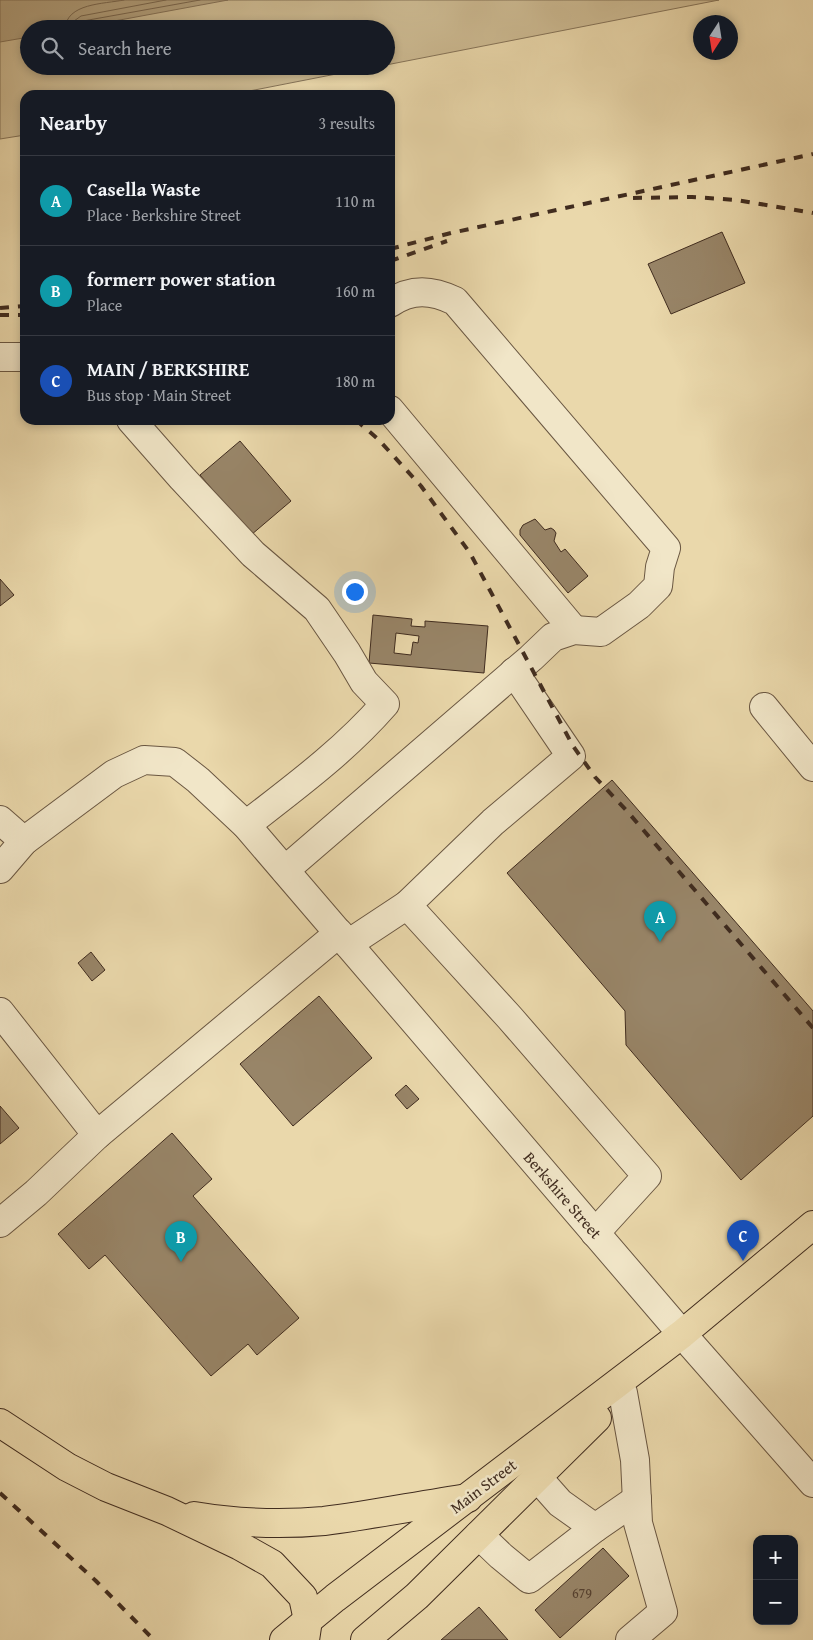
<!DOCTYPE html>
<meta charset="utf-8">
<style>
:root{--surface:#171b24;--page:#20242c;--text:#f1f3f6;--muted:#9ea1a6;--line:#363941;--accent:#c59692}
body{margin:0;font-family:"Gentium Book Plus",serif;background:var(--page);color:var(--text)}
.controls{position:absolute;right:15px;bottom:15px;display:grid;overflow:hidden;border-radius:10px;box-shadow:0 2px 8px #0003}
.controls button{width:45px;height:45px;display:grid;place-items:center;padding:0;border:0;border-bottom:1px solid var(--line);background:var(--surface);color:var(--text);font:25px sans-serif}
.compass{position:absolute;left:693px;top:15px;width:45px;height:45px;border-radius:50%;background:var(--surface);box-shadow:0 2px 8px #0003;rotate:192deg}
.you{position:absolute;left:354px;top:591px;width:18px;height:18px;margin:-12px;border:4px solid #fff;border-radius:50%;background:#1a73e8;box-shadow:0 0 0 8px #1a73e833}
.badge{display:grid;place-items:center;width:32px;height:32px;border-radius:50%;background:var(--accent);color:#fff;font-size:16px;font-weight:700}
.pin{position:absolute;translate:-50% -41px;filter:drop-shadow(0 1px 2px #0008)}
.pin::after{content:'';position:absolute;top:26px;width:18px;height:15px;background:inherit;clip-path:polygon(0 0,100% 0,50% 100%)}
.list{margin:0;padding:0;list-style:none}
h2{display:flex;justify-content:space-between;align-items:center;height:65px;margin:0;padding:0 20px;font-size:21px}
h2 small{font-size:16px;font-weight:400;color:var(--muted)}
.list li{display:grid;grid-template-columns:32px 1fr auto;gap:15px;align-items:center;box-sizing:border-box;height:90px;padding:0 20px;border-top:1px solid var(--line)}
.list b{display:block;font-size:19px;white-space:nowrap}
.list p{margin:0;font-size:16px;white-space:nowrap;color:var(--muted)}
.list em{font-size:16px;font-style:normal;color:var(--muted)}
.icon{flex:none;width:28px;height:28px;fill:none;stroke:currentColor;stroke-width:2;stroke-linecap:round;stroke-linejoin:round}
.map{position:relative;flex:none;width:813px;height:1640px;overflow:hidden}
.search{position:absolute;background:var(--surface);box-shadow:0 2px 8px #0003;left:20px;top:20px;width:375px;height:55px;display:flex;align-items:center;gap:12px;box-sizing:border-box;padding:0 18px;border-radius:28px;color:var(--muted);font-size:19px}
.panel{position:absolute;background:var(--surface);box-shadow:0 2px 8px #0003;left:20px;top:90px;width:375px;height:335px;border-radius:15px}
.map>svg:first-child{display:block}
.green{fill:#cdbb93;stroke:#867459}
.water{fill:#b09e7b;stroke:#837056}
.lines{fill:none;stroke-linecap:round;stroke-linejoin:round}
.shore{stroke:#78654d;stroke-width:1}
.building{fill:#988568;stroke:#402c1f;fill-rule:evenodd}
.minor-casing{stroke:#6a5742;stroke-width:30}
.major-casing{stroke:#402c1f;stroke-width:30}
.highway-casing{stroke:#402c1f;stroke-width:30}
.minor{stroke:#f1e6c8;stroke-width:28}
.major{stroke:#ead8ab;stroke-width:28}
.highway{stroke:#ead8ab;stroke-width:28}
.rail{stroke:#402c1f;stroke-width:4;stroke-dasharray:9 9;stroke-linecap:butt}
.labels{text-anchor:middle;stroke-width:5;stroke-linejoin:round;paint-order:stroke}
.number-label{font-size:14px;fill:#564231}
.street-label{font-size:16px;fill:#402c1f;stroke:#f1e6c8}
</style>
<div class="map">
<svg width="813" height="1640" viewBox="0 0 813 1640">
<rect width="100%" height="100%" fill="#ead8ab"/>
<filter id="stains"><feTurbulence type="fractalNoise" baseFrequency=".004" numOctaves="4"/><feColorMatrix values="0 0 0 0 .2 0 0 0 0 .09 0 0 0 0 .02 0 0 0 .5 -.17"/></filter>
<radialGradient id="worn" r=".72"><stop offset=".6" stop-color="#630" stop-opacity="0"/><stop offset="1" stop-color="#630" stop-opacity=".3"/></radialGradient>
<g class="green">
<path d="M210,0H719L386,65V29H56Z"/>
<path d="M29,34V66H377L229,95H25V135L0,139V39Z"/>
</g>
<path class="water" d="M0,0H228L71,29H29V37L0,42Z"/>
<g class="lines">
<g class="shore">
<path d="M65,29C66,3 104,4 124,0"/>
<path d="M72,29L74,21L81,16L166,0"/>
<path d="M79,29L80,24L83,21L200,0"/>
</g>
</g>
<g class="building">
<path d="M722,232L745,283L671,314L648,264Z"/>
<path d="M240,441L291,501L251,535L200,475Z"/>
<path d="M535,519L545,530L551,528L554,530L556,533L554,541L561,552L565,549L588,576L568,593L520,535V530L523,525Z"/>
<path d="M0,579L14,595L0,606Z"/>
<path d="M373,615L412,619L411,626L425,627V621L488,626L484,673L369,663ZM396,633L419,636L418,643L413,642L411,655L394,653Z"/>
<path d="M612,780L813,1011V1116L741,1180L626,1045L625,1011L507,873Z"/>
<path d="M91,952L105,970L92,981L78,963Z"/>
<path d="M319,996L372,1058L293,1126L240,1064Z"/>
<path d="M406,1085L419,1099L407,1109L395,1095Z"/>
<path d="M0,1106L19,1128L0,1144Z"/>
<path d="M172,1133L212,1179L193,1196L299,1318L257,1355L248,1344L211,1376L105,1255L89,1269L58,1234Z"/>
<path d="M603,1548L629,1576L560,1638L535,1610Z"/>
<path d="M479,1607L508,1640H441Z"/>
</g>
<g class="lines">
<g class="minor-casing">
<g id="minor">
<path d="M0,357H25"/>
<path d="M390,410L574,630"/>
<path d="M131,420L182,478L253,554L317,609L347,653L364,682L385,704C344,751 295,787 246,825"/>
<path d="M514,672L571,756L493,822L407,905L510,1018L647,1176L595,1233"/>
<path d="M764,707L813,767"/>
<path d="M0,820L24,841"/>
<path d="M0,869L24,841L114,774L144,760L175,762L198,780L246,825L682,1334L813,1483"/>
<path d="M285,870L531,658L553,637L574,630L601,632L639,605L658,586L660,567L666,548L455,301C432,290 412,288 390,303"/>
<path d="M348,944L407,905"/>
<path d="M0,1012L97,1135"/>
<path d="M0,1223L36,1193L97,1135L339,933"/>
<path d="M623,1393L635,1460L638,1523L663,1612L630,1640"/>
<path d="M537,1477L560,1503L595,1528L637,1499"/>
<path d="M479,1535L501,1556L529,1579L595,1528"/>
</g>
</g>
<g class="major-casing">
<g id="major">
<path d="M284,1640L335,1598L682,1334L813,1225"/>
<path d="M365,1640L417,1596L597,1418"/>
</g>
</g>
<g class="highway-casing">
<g id="highway">
<path d="M0,1423L67,1467L106,1487L167,1511L240,1546L272,1564L303,1597L308,1620L305,1640"/>
<path d="M194,1516C236,1523 281,1525 324,1521C372,1515 420,1505 468,1498"/>
</g>
</g>
<use href="#minor" class="minor"/>
<use href="#major" class="major"/>
<use href="#highway" class="highway"/>
<g class="rail">
<path d="M633,198L692,197L737,200L813,213"/>
<path d="M390,249L451,233L813,154"/>
<path d="M390,261L447,241"/>
<path d="M0,308L25,306"/>
<path d="M0,315H25"/>
<path d="M356,420L378,439L421,486L470,553L573,746L595,777L627,811L813,1028"/>
<path d="M0,1493L96,1581L154,1640"/>
</g>
</g>
<g class="labels">
<g class="number-label">
<text x="582" y="1598">679</text>
</g>
<g class="street-label">
<text transform="translate(563 1195) rotate(49)" y="6">Berkshire Street</text>
<text transform="translate(483 1486) rotate(-37)" y="6">Main Street</text>
</g>
</g>
<rect width="100%" height="100%" filter="url(#stains)"/>
<rect width="100%" height="100%" fill="url(#worn)"/>
</svg>
<div class="controls">
<button>+</button>
<button>−</button>
</div>
<svg class="compass" viewBox="-18 -18 36 36"><path d="M0-13l5 13h-10z" fill="#e53935"/><path d="M0 13l5-13h-10z" fill="#9ea1a6"/></svg>
<div class="you"></div>
<div class="pin badge" style="left:660px;top:942px;background:#0f9aa8">A</div>
<div class="pin badge" style="left:181px;top:1262px;background:#0f9aa8">B</div>
<div class="pin badge" style="left:743px;top:1261px;background:#1a4fb4">C</div>
<div class="search"><svg class="icon" aria-label="search" viewBox="0 0 24 24"><circle cx="10" cy="10" r="6"/><path d="M15 15l6 6"/></svg>Search here</div>
<section class="panel">
<h2>Nearby<small>3 results</small></h2>
<ul class="list">
<li><span class="badge" style="background:#0f9aa8">A</span><div><b>Casella Waste</b><p>Place · Berkshire Street</p></div><em>110 m</em></li>
<li><span class="badge" style="background:#0f9aa8">B</span><div><b>formerr power station</b><p>Place</p></div><em>160 m</em></li>
<li><span class="badge" style="background:#1a4fb4">C</span><div><b>MAIN / BERKSHIRE</b><p>Bus stop · Main Street</p></div><em>180 m</em></li>
</ul>
</section>
</div>
